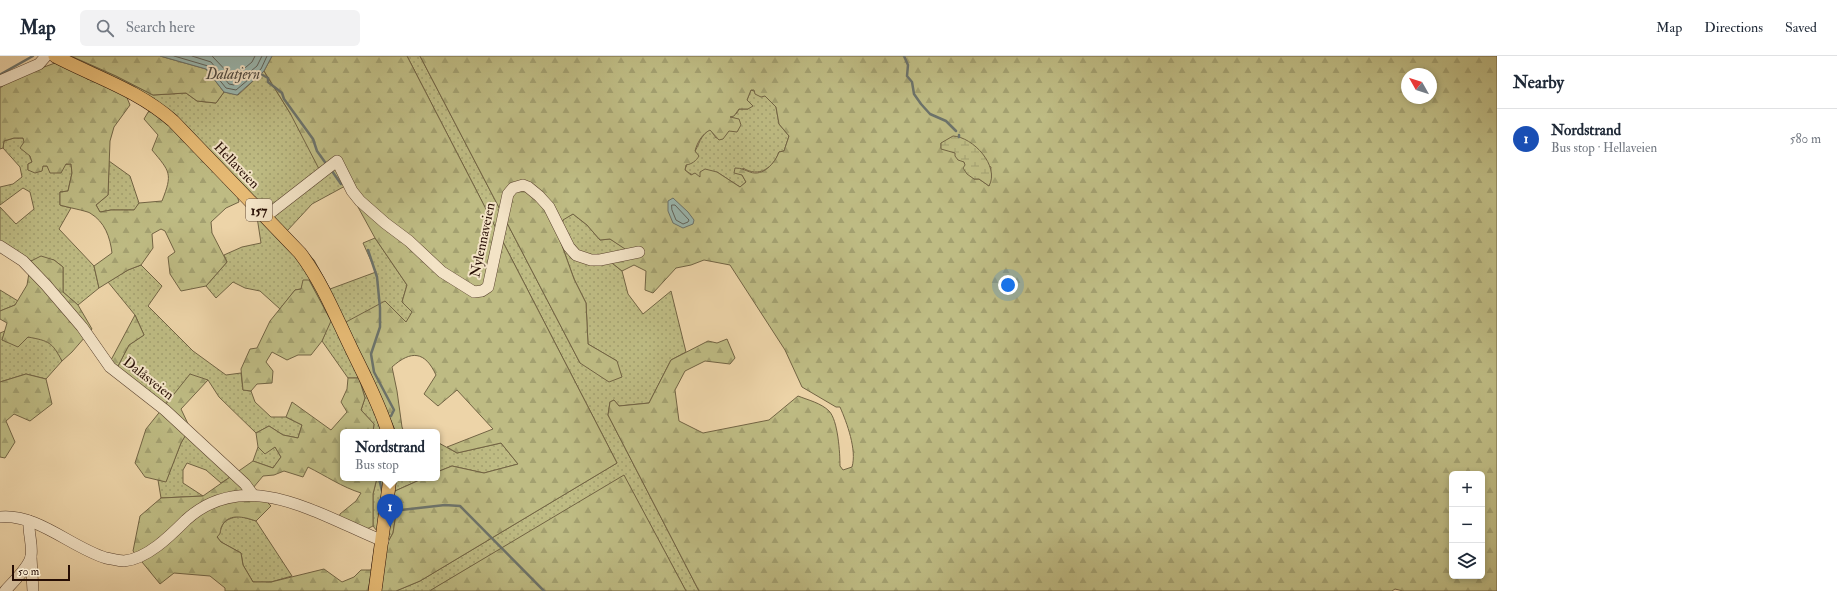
<!DOCTYPE html>
<meta charset="utf-8">
<style>
:root{--surface:#fff;--page:#f2f2f3;--text:#1f2937;--muted:#747a83;--line:#e0e1e3;--accent:#2563eb}
body{margin:0;font-family:"IM FELL Double Pica",serif;background:var(--page);color:var(--text)}
.controls{position:absolute;right:12px;bottom:12px;display:grid;overflow:hidden;border-radius:6px;box-shadow:0 2px 6px #0003}
.controls button{width:36px;height:36px;display:grid;place-items:center;padding:0;border:0;border-bottom:1px solid var(--line);background:var(--surface);color:var(--text);font:20px sans-serif}
.compass{position:absolute;left:1401px;top:12px;width:36px;height:36px;border-radius:50%;background:var(--surface);box-shadow:0 2px 6px #0003;rotate:309deg}
.scale{position:absolute;left:12px;bottom:10px;width:58px;box-sizing:border-box;padding-left:4px;border:2px solid #270e04;border-top:0;font-size:11px;line-height:14px;white-space:nowrap;color:#270e04;-webkit-text-stroke:3px #f3e3c6;paint-order:stroke}
.you{position:absolute;left:1008px;top:229px;width:14px;height:14px;margin:-10px;border:3px solid #fff;border-radius:50%;background:#1a73e8;box-shadow:0 0 0 6px #1a73e833}
.badge{display:grid;place-items:center;width:26px;height:26px;border-radius:50%;background:var(--accent);color:#fff;font-size:13px;font-weight:700}
.pin{position:absolute;translate:-50% -33px;filter:drop-shadow(0 1px 2px #0008)}
.pin::after{content:'';position:absolute;top:21px;width:14px;height:12px;background:inherit;clip-path:polygon(0 0,100% 0,50% 100%)}
.popup{position:absolute;left:340px;top:373px;width:100px;height:52px;box-sizing:border-box;display:grid;place-content:center;border-radius:6px;background:var(--surface);filter:drop-shadow(0 1px 3px #0005);font-size:13px;white-space:nowrap;color:var(--muted)}
.popup b{font-size:15px;color:var(--text)}
.popup::after{content:'';position:absolute;left:50%;top:100%;margin-left:-8px;border:8px solid transparent;border-top-color:var(--surface)}
.list{margin:0;padding:0;list-style:none}
h2{display:flex;justify-content:space-between;align-items:center;height:52px;margin:0;padding:0 16px;font-size:17px}
h2 small{font-size:13px;font-weight:400;color:var(--muted)}
.list li{display:grid;grid-template-columns:26px 1fr auto;gap:12px;align-items:center;box-sizing:border-box;height:60px;padding:0 16px;border-top:1px solid var(--line)}
.list b{display:block;font-size:15px;white-space:nowrap}
.list p{margin:0;font-size:13px;white-space:nowrap;color:var(--muted)}
.list em{font-size:13px;font-style:normal;color:var(--muted)}
.icon{flex:none;width:22px;height:22px;fill:none;stroke:currentColor;stroke-width:2;stroke-linecap:round;stroke-linejoin:round}
.map{position:relative;flex:none;width:1497px;height:535px;overflow:hidden}
header{display:flex;align-items:center;gap:24px;box-sizing:border-box;height:56px;padding:0 20px;background:var(--surface);border-bottom:1px solid var(--line)}
header strong{font-size:19px}
nav{display:flex;gap:22px;margin-inline-start:auto;font-size:14px}
.search{width:280px;height:36px;background:var(--page);display:flex;align-items:center;gap:10px;box-sizing:border-box;padding:0 14px;border-radius:6px;color:var(--muted);font-size:15px}
main{display:flex}
aside{flex:1;background:var(--surface)}
.map>svg:first-child{display:block}
.grass{fill:url(#grass-dots);stroke:#726444}
.forest{fill:url(#forest-firs);stroke:#726444;fill-rule:evenodd}
.wetland{fill:url(#wetland-marsh);stroke:#726444}
.water{fill:#9ab7af;stroke:#6c736b}
.lines{fill:none;stroke-linecap:round;stroke-linejoin:round}
.shore{stroke:#60625a;stroke-width:1}
.stream{stroke:#6c736b;stroke-width:2.5}
.minor-casing{stroke:#58402d;stroke-width:12}
.major-casing{stroke:#270e04;stroke-width:14}
.minor{stroke:#f3e3c6;stroke-width:11}
.major{stroke:#e6ba74;stroke-width:13}
.labels{text-anchor:middle;stroke-width:4;stroke-linejoin:round;paint-order:stroke}
.shield{fill:#f3e3c6;stroke:#644e3e;stroke-width:1}
.shield-label{font-size:13px;font-weight:bold;fill:#270e04}
.street-label{font-size:14px;fill:#270e04;stroke:#f3e3c6}
.water-label{font-size:15px;font-style:italic;fill:#4f4940;stroke:#f3e3c6}
</style>
<header>
<strong>Map</strong>
<div class="search"><svg class="icon" aria-label="search" viewBox="0 0 24 24"><circle cx="10" cy="10" r="6"/><path d="M15 15l6 6"/></svg>Search here</div>
<nav><a>Map</a><a>Directions</a><a>Saved</a></nav>
</header>
<main>
<div class="map">
<svg width="1497" height="535" viewBox="0 0 1497 535">
<defs>
<pattern id="grass-dots" width="8" height="8" patternUnits="userSpaceOnUse"><rect width="8" height="8" fill="#bebb83"/><path d="M2 2h.1M6 6h.1" fill="none" stroke="#a3a070" stroke-width="1.8" stroke-linecap="round"/></pattern>
<pattern id="forest-firs" width="22" height="20" patternUnits="userSpaceOnUse"><rect width="22" height="20" fill="#bebb83"/><path d="M5 1l3.5 6h-7zM16 11l3.5 6h-7z" fill="#a3a070"/></pattern>
<pattern id="wetland-marsh" width="20" height="14" patternUnits="userSpaceOnUse"><rect width="20" height="14" fill="#bebb83"/><path d="M1 5h8M5 5V1M11 12h8M15 12V8" fill="none" stroke="#a3a070"/></pattern>
</defs>
<rect width="100%" height="100%" fill="#edd4a8"/>
<filter id="stains"><feTurbulence type="fractalNoise" baseFrequency=".005" numOctaves="4"/><feColorMatrix values="0 0 0 0 .2 0 0 0 0 .09 0 0 0 0 .02 0 0 0 .5 -.17"/></filter>
<radialGradient id="worn" r=".72"><stop offset=".6" stop-color="#630" stop-opacity="0"/><stop offset="1" stop-color="#630" stop-opacity=".3"/></radialGradient>
<g class="grass">
<path d="M59,0H71L116,20L153,39L186,37L197,45L216,47L224,36L238,39L264,15L290,57L335,111L347,129L312,148L287,175L314,204L330,233L376,216L363,187L375,182L407,229L402,246L413,256L406,267L385,245L388,357L396,376H373L374,368L361,354L365,342L359,322H348L322,285L330,265L309,224L301,233L295,234L280,253L260,235L245,232L233,226L216,242L206,230L227,206L224,199L242,191L261,187L257,161L150,53L96,24L87,23Z"/>
<path d="M407,0H420L580,307L617,305L588,288L586,247L574,223L560,184L563,163L573,158L587,169L600,184L610,183L626,193L612,207L622,215L628,238L643,258L671,235L686,296L671,304L649,347L619,350L614,344L610,346L608,359L699,535H686L624,420L430,535H396L420,525L617,407Z"/>
<path d="M751,34L765,39L776,51L779,68L789,80L784,95L779,96C773,112 759,122 743,112L742,119L746,126L740,131L717,116C703,121 698,124 685,114C686,108 691,103 694,97C699,89 700,80 710,73L716,82L724,80L729,75L731,62L729,61L737,57L739,53H748L747,44Z"/>
<path d="M14,82H23L32,106L28,108V114L43,110L71,108L72,117L68,135L60,136V149L71,152L59,173L94,210L99,232L78,249L63,236V211L54,204L31,205L0,186V151L16,168L34,153L30,136L23,132L0,149V131L13,128L22,121L20,111L3,92L4,85Z"/>
<path d="M109,105L130,120L139,147L135,154H111L100,156L96,149L108,139Z"/>
<path d="M141,209L162,230L148,250L193,295L226,319L241,317L243,334L251,335L255,346L271,361H286L302,369L298,382L283,379L269,370L256,377L219,341L208,324L168,344L165,348L117,312L129,289L144,279L135,259L108,226L128,214Z"/>
<path d="M0,234L18,245L15,249L0,255Z"/>
<path d="M5,275L2,284C18,282 42,276 54,291C58,295 60,301 62,305L46,323L26,318L0,326V277Z"/>
<path d="M187,376L232,420L221,427L206,414L187,407L183,414V427L203,440L161,442L158,424L166,425L181,387Z"/>
<path d="M437,386L457,397L501,387L518,408L484,417L452,410L437,416Z"/>
<path d="M258,391L265,397L275,391L281,401L273,412L253,405Z"/>
<path d="M377,422H424L395,435L392,448L396,458L393,477L387,488L381,535H368L377,475L373,470V438Z"/>
<path d="M240,460L256,465L292,520L271,526H253L243,509L241,497L221,486L217,481C221,477 220,476 221,472C224,463 232,462 240,460Z"/>
</g>
<g class="forest">
<path d="M71,0H160L206,13L224,36L216,47L197,45L186,37L153,39L116,20Z"/>
<path d="M272,0H407L617,407L420,525L396,535H381L387,488L393,477L396,458L392,448L395,435L424,422H437V416L452,410L484,417L518,408L501,387L457,397L447,391L493,373L457,334L438,350L424,338L436,319C425,295 411,294 392,311L397,335L402,371L404,376H396L346,266L385,245L406,266L412,256L402,246L407,229L375,182L336,111L319,113L290,57L264,15Z"/>
<path d="M420,0H1497V535H1403L1395,533L1392,535H699L608,359L610,346L614,344L619,350L649,347L671,304L708,285L717,287L727,283L735,302L730,308L705,305L685,315L675,334L679,365L703,377L769,364L798,340C808,344 821,347 829,355C838,364 840,397 840,410L843,414L852,411C857,394 847,367 840,351H836L802,331L785,294L730,209L704,204L691,209L676,212L653,237L645,234L646,215L634,209L622,215L612,207L625,193L610,183L600,184L587,169L573,158L563,164L560,184L574,223L586,247L588,288L617,305L622,321L609,326L580,307ZM1407,18H1431V42H1407ZM751,34H754L755,38L761,41L765,40L776,51L779,68L789,80L784,95L779,96C775,107 763,121 750,116C744,114 742,112 735,112L734,117L742,119L746,126L740,131L717,116L705,113L700,116V121L695,117L691,119L685,114L686,109C692,108 696,105 699,100L695,95C697,87 702,78 710,74L719,84L723,83L729,75L737,76L741,69L739,63L730,61L734,60L739,53H748L753,50L747,44ZM941,87L991,111L989,130L979,123H974L964,106L956,97L941,92ZM1452,418H1482V520H1452Z"/>
<path d="M55,7L83,18L87,23L96,24L125,37L130,49L114,71L110,85L108,139L96,149L100,156L111,154H134L139,147L162,145C173,117 170,116 152,94L158,79L144,63L150,53L174,73L236,136L239,146L226,152L211,166L212,177L227,206L206,230L181,235L170,218L168,201L175,196L165,175L161,173L152,178L153,192L141,209L128,214L99,232L94,210L112,197C110,181 105,166 90,157C87,155 66,151 60,149V136L68,135L72,117L71,108H66L61,117H50L47,110H43L42,115L35,117L28,114V108L32,106L30,100L20,92L24,86L23,82H14L4,85L3,92L0,93V32L14,22Z"/>
<path d="M41,200L54,204L63,211V236L78,249L92,273L72,296L62,305C52,286 49,285 28,281L18,291L2,284L7,267L0,263V255L15,249L27,229L31,205Z"/>
<path d="M303,224H309L331,265L322,285L311,299H298L287,304L272,296L266,306L273,315L272,327L257,328L251,335L243,334L241,313L250,293L257,292L270,265L295,234L301,233Z"/>
<path d="M135,259L144,279L129,289L117,312L111,304Z"/>
<path d="M26,318L46,323L52,348L30,365L14,358L6,365L15,386L5,402L0,401V326Z"/>
<path d="M190,318L208,324L181,353L190,372L181,387L166,426L145,421L135,407L146,373Z"/>
<path d="M348,322H359L365,342L361,354L374,368L373,376H343V422H377L373,438V470L367,473L339,463L340,458L356,445L361,437C342,431 326,420 308,411L303,421L284,415L274,419L263,420L253,432L271,450L256,465C244,461 227,456 221,472C220,476 221,477 217,481L221,486L241,497L243,509L253,526H271L324,513L342,526L354,521L361,514H372L368,535H225V532L210,520L174,517L160,528L133,495L140,460L161,442L203,440L253,405L273,412L281,401L275,391L265,398L258,391L256,377L269,370L283,379L298,382L302,369L286,361L292,346L331,374L347,356L341,346L347,333Z"/>
<path d="M624,419L686,535H431V534Z"/>
</g>
<path class="wetland" d="M953,80C973,81 1000,110 989,130L979,123H974L967,118L963,112L965,109L964,106L958,104L955,100V97L941,93V87Z"/>
<g class="water">
<path d="M160,0H272L264,15L237,39L224,36L206,13Z"/>
<path d="M673,142L688,156L694,164L693,168L683,172L673,167L668,155V145Z"/>
</g>
<g class="lines">
<g class="shore">
<path d="M174,0L208,10L226,32L236,34L261,13L267,0"/>
<path d="M192,0L211,6L229,28L234,29L257,10L262,0"/>
<path d="M212,0L233,22L252,6L255,0"/>
<path d="M672,149H675L689,164L688,166L683,168L676,164L672,154Z"/>
</g>
<g class="stream">
<path d="M904,0L908,9L907,20L912,26L914,38L921,48L930,58L946,65L956,75"/>
<path d="M259,17L268,22V26L282,37L284,43L313,83L317,95L327,109"/>
<path d="M1,18L33,0"/>
<path d="M959,79V81"/>
<path d="M332,115L341,128"/>
<path d="M368,194L377,221L380,252V271L371,298L374,316L394,354L391,360"/>
<path d="M379,422L382,435"/>
<path d="M395,449L401,454L445,449L460,450L544,535"/>
</g>
<g class="minor-casing">
<g id="minor">
<path d="M0,25L39,8L46,0"/>
<path d="M265,161L337,105L352,135L360,145L385,167L409,185L442,216L474,236L482,235L488,231L508,138L513,132L523,129L528,131L539,140L549,151L569,191L576,199L591,204H600L639,196"/>
<path d="M0,190L23,205L46,229L82,271L110,311L165,354L245,428L253,439"/>
<path d="M0,461C37,457 72,492 106,502C112,503 118,505 124,505C147,503 170,480 186,464C246,409 321,460 383,485"/>
<path d="M31,501L33,535"/>
<path d="M5,535C12,527 30,510 31,500C33,489 28,477 29,465"/>
</g>
</g>
<g class="major-casing">
<g id="major">
<path d="M55,0C95,21 138,34 173,65L300,197C322,226 335,259 351,292C364,319 379,347 388,376"/>
<path d="M375,535L390,422"/>
</g>
</g>
<use href="#minor" class="minor"/>
<use href="#major" class="major"/>
</g>
<g class="labels">
<rect class="shield" x="246" y="143" width="26" height="22" rx="3"/>
<g class="shield-label">
<text x="259" y="159">157</text>
</g>
<g class="street-label">
<text transform="translate(237 109) rotate(46)" y="5">Hellaveien</text>
<text transform="translate(482 184) rotate(-78)" y="5">Nylennaveien</text>
<text transform="translate(149 322) rotate(38)" y="5">Dalåsveien</text>
</g>
<g class="water-label">
<text x="233" y="23">Dalatjern</text>
</g>
</g>
<rect width="100%" height="100%" filter="url(#stains)"/>
<rect width="100%" height="100%" fill="url(#worn)"/>
</svg>
<div class="controls">
<button>+</button>
<button>−</button>
<button><svg class="icon" aria-label="layers" viewBox="0 0 24 24"><path d="M12 4l9 5-9 5-9-5zM3 14l9 5 9-5"/></svg></button>
</div>
<svg class="compass" viewBox="-18 -18 36 36"><path d="M0-13l5 13h-10z" fill="#e53935"/><path d="M0 13l5-13h-10z" fill="#747a83"/></svg>
<div class="scale">50 m</div>
<div class="you"></div>
<div class="pin badge" style="left:390px;top:471px;background:#1a4fb4">1</div>
<div class="popup"><b>Nordstrand</b>Bus stop</div>
</div>
<aside>
<h2>Nearby<small></small></h2>
<ul class="list">
<li><span class="badge" style="background:#1a4fb4">1</span><div><b>Nordstrand</b><p>Bus stop · Hellaveien</p></div><em>580 m</em></li>
</ul>
</aside>
</main>
